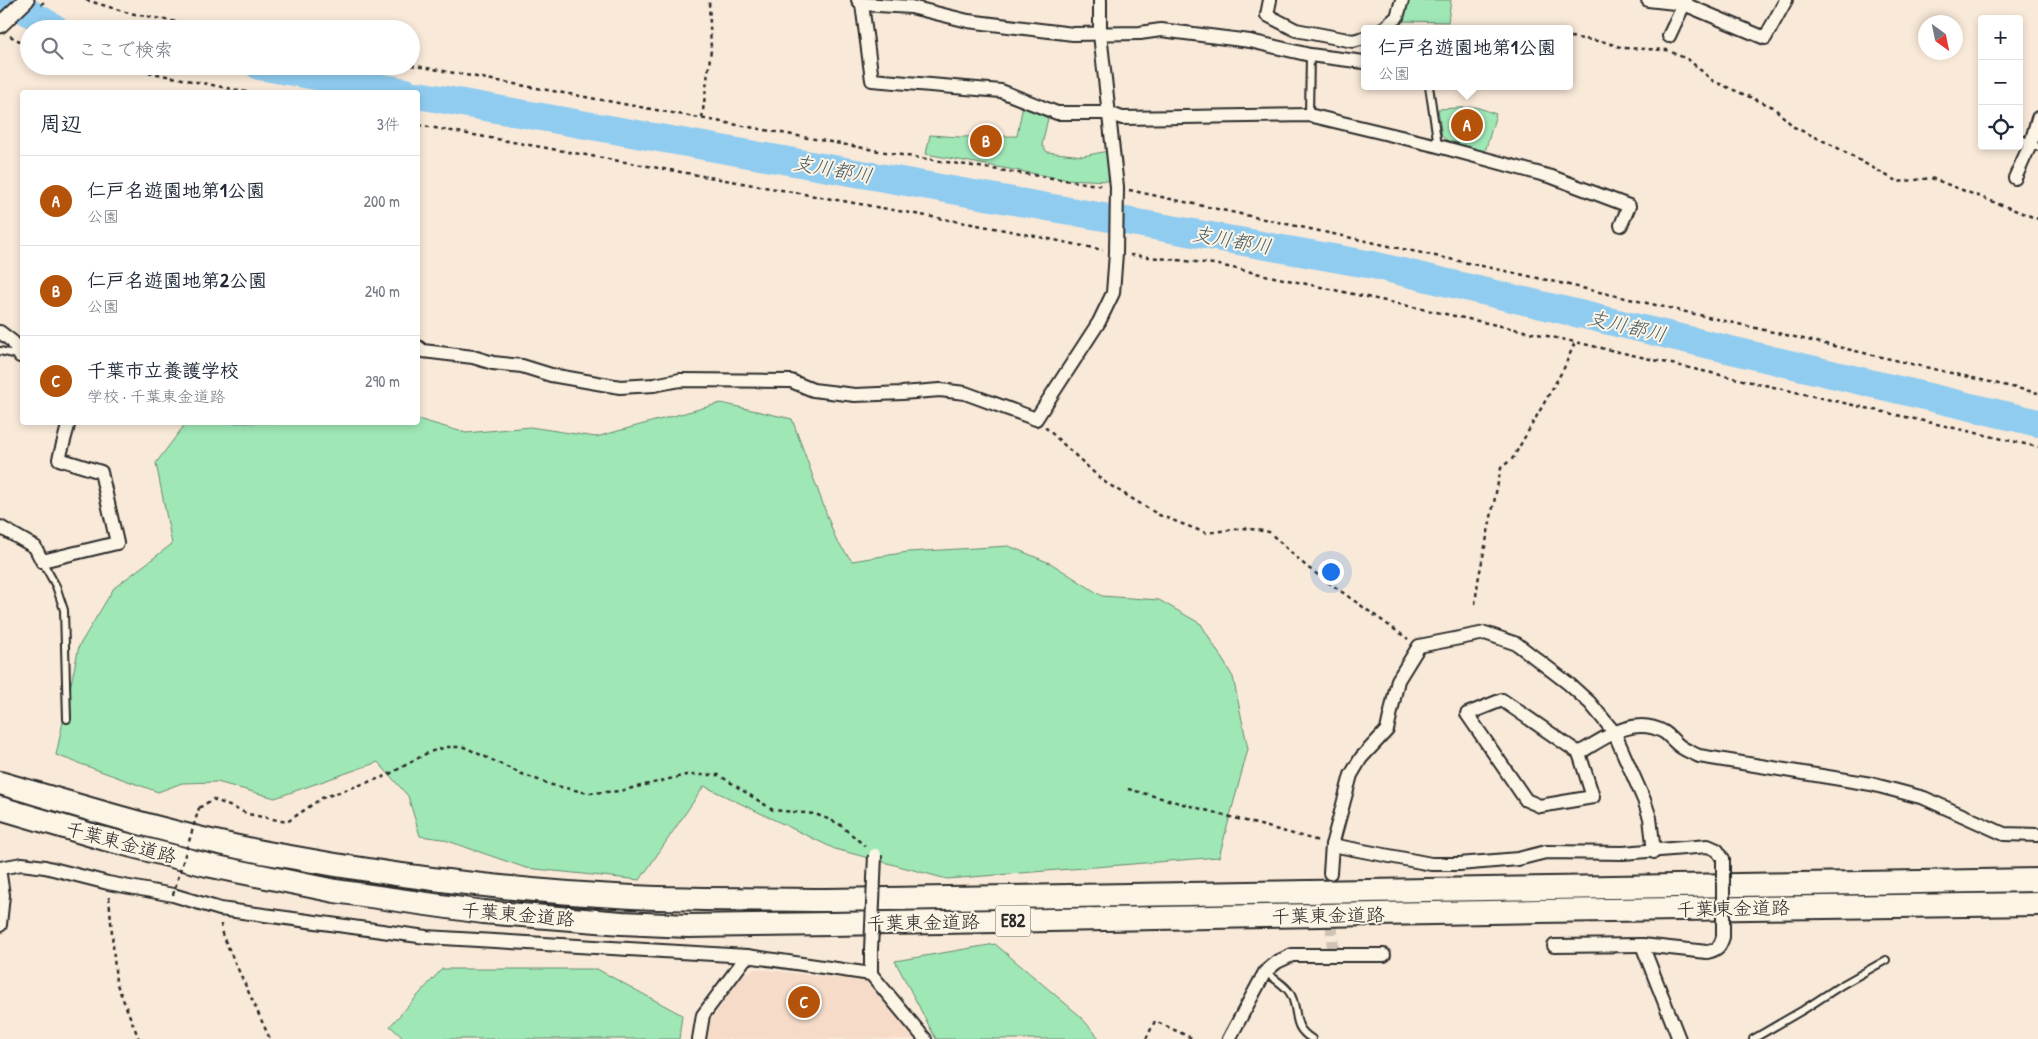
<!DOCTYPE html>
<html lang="ja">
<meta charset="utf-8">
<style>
:root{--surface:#fff;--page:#f2f2f3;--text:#1f2937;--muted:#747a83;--line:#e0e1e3;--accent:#b45309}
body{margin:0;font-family:"Patrick Hand","Klee One",sans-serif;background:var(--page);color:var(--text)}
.controls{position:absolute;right:15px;top:15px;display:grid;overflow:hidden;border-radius:5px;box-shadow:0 2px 8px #0003}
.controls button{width:45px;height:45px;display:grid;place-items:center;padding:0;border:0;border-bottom:1px solid var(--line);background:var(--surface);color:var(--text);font:25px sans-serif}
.compass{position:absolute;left:1918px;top:15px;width:45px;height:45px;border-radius:50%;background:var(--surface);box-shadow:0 2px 8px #0003;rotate:147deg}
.you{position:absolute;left:1330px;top:571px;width:18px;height:18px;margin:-12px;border:4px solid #fff;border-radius:50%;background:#1a73e8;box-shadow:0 0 0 8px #1a73e833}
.badge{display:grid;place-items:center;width:32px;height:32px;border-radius:50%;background:var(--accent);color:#fff;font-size:16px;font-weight:700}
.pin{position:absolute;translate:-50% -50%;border:2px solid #fff;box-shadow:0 1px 5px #0006}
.popup{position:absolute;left:1361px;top:25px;width:212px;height:65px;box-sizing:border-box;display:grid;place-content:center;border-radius:5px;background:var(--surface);filter:drop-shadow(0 1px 4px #0005);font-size:16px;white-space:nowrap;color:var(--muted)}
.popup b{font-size:19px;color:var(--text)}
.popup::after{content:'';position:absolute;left:50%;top:100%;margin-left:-10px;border:10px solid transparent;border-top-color:var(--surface)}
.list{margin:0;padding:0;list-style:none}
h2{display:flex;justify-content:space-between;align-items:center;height:65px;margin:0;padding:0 20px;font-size:21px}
h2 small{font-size:16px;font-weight:400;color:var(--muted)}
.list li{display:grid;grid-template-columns:32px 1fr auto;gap:15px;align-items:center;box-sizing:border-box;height:90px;padding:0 20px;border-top:1px solid var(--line)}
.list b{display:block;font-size:19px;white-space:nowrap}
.list p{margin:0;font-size:16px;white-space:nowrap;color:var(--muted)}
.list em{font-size:16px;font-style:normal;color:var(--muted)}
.icon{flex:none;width:28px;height:28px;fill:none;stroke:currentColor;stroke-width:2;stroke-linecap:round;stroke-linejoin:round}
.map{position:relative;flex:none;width:2038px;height:1039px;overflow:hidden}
.search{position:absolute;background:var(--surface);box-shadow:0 2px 8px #0003;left:20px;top:20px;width:400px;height:55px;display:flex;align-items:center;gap:12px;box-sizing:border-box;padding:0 18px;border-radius:28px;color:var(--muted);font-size:19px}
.panel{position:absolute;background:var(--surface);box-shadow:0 2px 8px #0003;left:20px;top:90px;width:400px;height:335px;border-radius:5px}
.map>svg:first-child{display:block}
.built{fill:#f6dbc8}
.green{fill:#9fe7b5;stroke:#658970}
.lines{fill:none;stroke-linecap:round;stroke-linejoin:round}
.river{stroke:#90ccf0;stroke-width:28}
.minor-tunnel{stroke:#d0c3b5;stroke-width:12;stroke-dasharray:12 6;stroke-linecap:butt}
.service-casing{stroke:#2b2b2b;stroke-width:10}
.minor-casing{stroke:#2b2b2b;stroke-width:16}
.tertiary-casing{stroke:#2b2b2b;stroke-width:19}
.motorway-casing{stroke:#2b2b2b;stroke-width:26}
.path{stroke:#2b2b2b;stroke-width:2.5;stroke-dasharray:4 4;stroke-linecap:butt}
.service{stroke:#fcf5e5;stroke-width:6}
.minor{stroke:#fcf5e5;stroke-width:12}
.tertiary{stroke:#fcf5e5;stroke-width:15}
.motorway{stroke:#fcf5e5;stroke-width:22}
.minor-bridge-casing{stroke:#2b2b2b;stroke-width:16;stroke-linecap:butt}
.path-bridge{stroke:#2b2b2b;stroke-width:2.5;stroke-dasharray:4 4;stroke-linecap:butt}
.minor-bridge{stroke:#fcf5e5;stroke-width:12}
.labels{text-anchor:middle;stroke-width:4;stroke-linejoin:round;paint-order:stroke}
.shield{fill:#fcf5e5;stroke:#6a6863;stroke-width:1}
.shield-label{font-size:18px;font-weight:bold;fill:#2b2b2b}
.street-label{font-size:19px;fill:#2b2b2b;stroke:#fcf5e5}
.water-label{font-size:20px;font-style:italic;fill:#495b66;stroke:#fcf5e5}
</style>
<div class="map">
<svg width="2038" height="1039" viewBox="0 0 2038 1039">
<rect width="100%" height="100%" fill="#f9e9d8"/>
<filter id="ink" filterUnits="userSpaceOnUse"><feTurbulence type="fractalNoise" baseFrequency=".02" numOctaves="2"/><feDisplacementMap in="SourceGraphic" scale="10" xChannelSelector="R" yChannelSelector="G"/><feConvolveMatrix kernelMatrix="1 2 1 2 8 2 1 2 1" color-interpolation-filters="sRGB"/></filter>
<g filter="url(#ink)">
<path class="built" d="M755,969L868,982L919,1039H707L710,1022L739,978Z"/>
<g class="green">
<path d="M1408,0H1451L1448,22L1402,21Z"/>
<path d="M1023,105L1048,118L1042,145L1047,152L1083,156L1108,151L1110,181L1064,179L926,154L930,135L960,137L1017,136Z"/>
<path d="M1476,107L1496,114L1485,152L1449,142L1442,136L1438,109Z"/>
<path d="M721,403L792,419L836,540L852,561L908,552L1009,546L1052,564L1102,596L1159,600L1201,624L1233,677L1248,749L1219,857L947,879L835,849L704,786L640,880L526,868L442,839L420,836L408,796L378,762L275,798L217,782L182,783L158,792L56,755L79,646L114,588L172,544L156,463L186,423L418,422V419L466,433L530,427L596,437Z"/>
<path d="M995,944L1079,1015L1100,1039H936L895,961Z"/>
<path d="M442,969H597L682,1015L679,1039H404L390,1026Z"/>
</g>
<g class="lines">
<g class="river">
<path d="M9,0L56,29"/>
<path d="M259,66L406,92"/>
<path d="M418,95L1373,265L2038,423"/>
</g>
<path class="minor-tunnel" d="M1330,886L1333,956"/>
<g class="service-casing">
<g id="service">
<path d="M1429,86L1438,146"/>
<path d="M1309,115L1310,55"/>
<path d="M2019,138L2038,147"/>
<path d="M0,351L18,355"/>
<path d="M42,561L56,586L64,610L67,719"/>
<path d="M1265,972C1273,978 1287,986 1291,995C1300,1014 1291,1026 1312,1039"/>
<path d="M1753,1039L1803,1010L1840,986L1886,960"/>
</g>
</g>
<g class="minor-casing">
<g id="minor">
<path d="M858,0L862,4L911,7L968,21L1073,34L1140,33L1161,30L1250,41L1310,55L1364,62"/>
<path d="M1270,0L1267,15L1296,30L1353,41L1364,38"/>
<path d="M1648,0L1684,4L1765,38L1786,0"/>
<path d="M862,4L872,80L1001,91L1057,113H1109L1122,118L1309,115L1438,146L1552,177L1629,206L1621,225"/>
<path d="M1383,29L1397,17L1402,0"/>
<path d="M1669,36L1686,0"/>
<path d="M2015,178L2031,143L2038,118"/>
<path d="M0,332L13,342L20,356H22"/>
<path d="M418,347L423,351L473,357L493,363L522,366L551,375L620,387L654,385L680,380L791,381L813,390L855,395L902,393L940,390L965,393L1036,419L1099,322L1113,293L1116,253L1117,187L1100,34V0"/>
<path d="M0,527L35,547L42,561L117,543L101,472L59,459L69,422"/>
<path d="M1502,700L1579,753L1593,797L1540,806L1526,800L1467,714Z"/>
<path d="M1579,753C1605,738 1633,715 1664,732C1670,736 1675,743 1681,747C1687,751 1693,753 1699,756L1871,784L1924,798L2004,834L2038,835"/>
<path d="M1332,845L1431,864H1459L1518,859L1546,852L1623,853L1708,846L1717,850L1723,859"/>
<path d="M0,868L22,864L45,867L108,883L173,895L220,909L426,937L747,956L871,974"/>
<path d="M1330,873L1332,845L1351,775L1361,758L1387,730L1398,680L1419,646L1485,633L1517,644L1569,684L1590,703L1614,732L1644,800L1650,818L1654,852"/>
<path d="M0,875L3,895L0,925"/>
<path d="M1554,946L1642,945"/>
<path d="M871,950V974L925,1039"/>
<path d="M699,1039L703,1015L747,956"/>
<path d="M1229,1039L1265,972L1277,962L1292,955H1384"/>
<path d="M1679,1039L1642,945L1707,952"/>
</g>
</g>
<g class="tertiary-casing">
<path id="tertiary" d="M0,25L26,0"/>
</g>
<g class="motorway-casing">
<g id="motorway">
<path d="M0,783C90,809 180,837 273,854C391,876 513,891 633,897C697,900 762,899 827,900L2038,880"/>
<path d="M0,808L105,839L207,865L335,891L483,912L622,923L688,926L831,924L1539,911L2038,904"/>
</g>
</g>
<g class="path">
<path d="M86,0L129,13L214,29"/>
<path d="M41,5L46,0"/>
<path d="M1467,29L1494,27L1506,29"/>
<path d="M10,36L29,46"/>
<path d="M1570,37L1605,42L1623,48L1667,50L1689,60L1713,81L1773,107L1794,127L1834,146L1898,182L1931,178L2038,219"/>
<path d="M411,65L907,156L1104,186"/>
<path d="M117,66L247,92"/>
<path d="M702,118L711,50L709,0"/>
<path d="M418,125L1005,230L1103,250"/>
<path d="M1129,190L1547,280L2038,393"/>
<path d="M1130,255L1214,264L1575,342L2038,447"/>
<path d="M1045,427L1103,481L1159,515L1206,533L1245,528L1269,532L1307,567L1408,639"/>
<path d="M1475,604L1478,581L1501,468L1513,458L1564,368L1575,342"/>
<path d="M1128,789L1319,841"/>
<path d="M199,808L213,799L248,814L287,822L322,798L386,776L429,752L447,747H464L522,774L552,785L588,793L620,791L686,775H719L773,810L815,814L838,823L865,846"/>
<path d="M109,897L116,982L139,1039"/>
<path d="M221,924L222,934L270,1039"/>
<path d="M1146,1039L1155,1021L1194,1039"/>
</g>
<use href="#service" class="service"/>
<use href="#minor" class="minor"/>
<use href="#tertiary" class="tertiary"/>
<use href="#motorway" class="motorway"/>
<g class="minor-bridge-casing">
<g id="minor-bridge">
<path d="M871,950L875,855"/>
<path d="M1707,952C1717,950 1720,947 1723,937V859"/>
</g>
</g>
<path class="path-bridge" d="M173,895L199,808"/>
<use href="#minor-bridge" class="minor-bridge"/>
</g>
</g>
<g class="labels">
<rect class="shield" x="995.5" y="905.5" width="35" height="31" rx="4"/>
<g class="shield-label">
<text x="1013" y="927">E82</text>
</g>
<g class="street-label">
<text transform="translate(121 842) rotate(15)" y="7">千葉東金道路</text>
<text transform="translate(1733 908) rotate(-1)" y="7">千葉東金道路</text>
<text transform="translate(518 914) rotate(5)" y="7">千葉東金道路</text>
<text transform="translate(1328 915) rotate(-1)" y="7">千葉東金道路</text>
<text transform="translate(923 922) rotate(-1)" y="7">千葉東金道路</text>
</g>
<g class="water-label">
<text transform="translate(833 169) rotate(10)" y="7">支川都川</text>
<text transform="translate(1232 240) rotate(10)" y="7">支川都川</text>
<text transform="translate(1627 326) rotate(13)" y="7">支川都川</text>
</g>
</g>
</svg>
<div class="controls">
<button>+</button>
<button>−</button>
<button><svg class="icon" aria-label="locate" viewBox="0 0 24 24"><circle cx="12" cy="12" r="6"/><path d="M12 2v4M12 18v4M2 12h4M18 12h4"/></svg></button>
</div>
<svg class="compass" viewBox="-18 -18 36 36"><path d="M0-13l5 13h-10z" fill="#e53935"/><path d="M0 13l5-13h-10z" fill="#747a83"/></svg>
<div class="you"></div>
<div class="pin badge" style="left:1467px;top:125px">A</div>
<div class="popup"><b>仁戸名遊園地第1公園</b>公園</div>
<div class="pin badge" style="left:986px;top:141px">B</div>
<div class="pin badge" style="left:804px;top:1002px">C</div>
<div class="search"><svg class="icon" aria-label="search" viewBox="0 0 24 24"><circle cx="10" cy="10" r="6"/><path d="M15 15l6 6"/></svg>ここで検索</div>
<section class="panel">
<h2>周辺<small>3件</small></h2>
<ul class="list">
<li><span class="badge">A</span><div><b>仁戸名遊園地第1公園</b><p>公園</p></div><em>200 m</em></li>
<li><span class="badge">B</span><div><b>仁戸名遊園地第2公園</b><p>公園</p></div><em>240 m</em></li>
<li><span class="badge">C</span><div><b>千葉市立養護学校</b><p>学校 · 千葉東金道路</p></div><em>290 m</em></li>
</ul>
</section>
</div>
